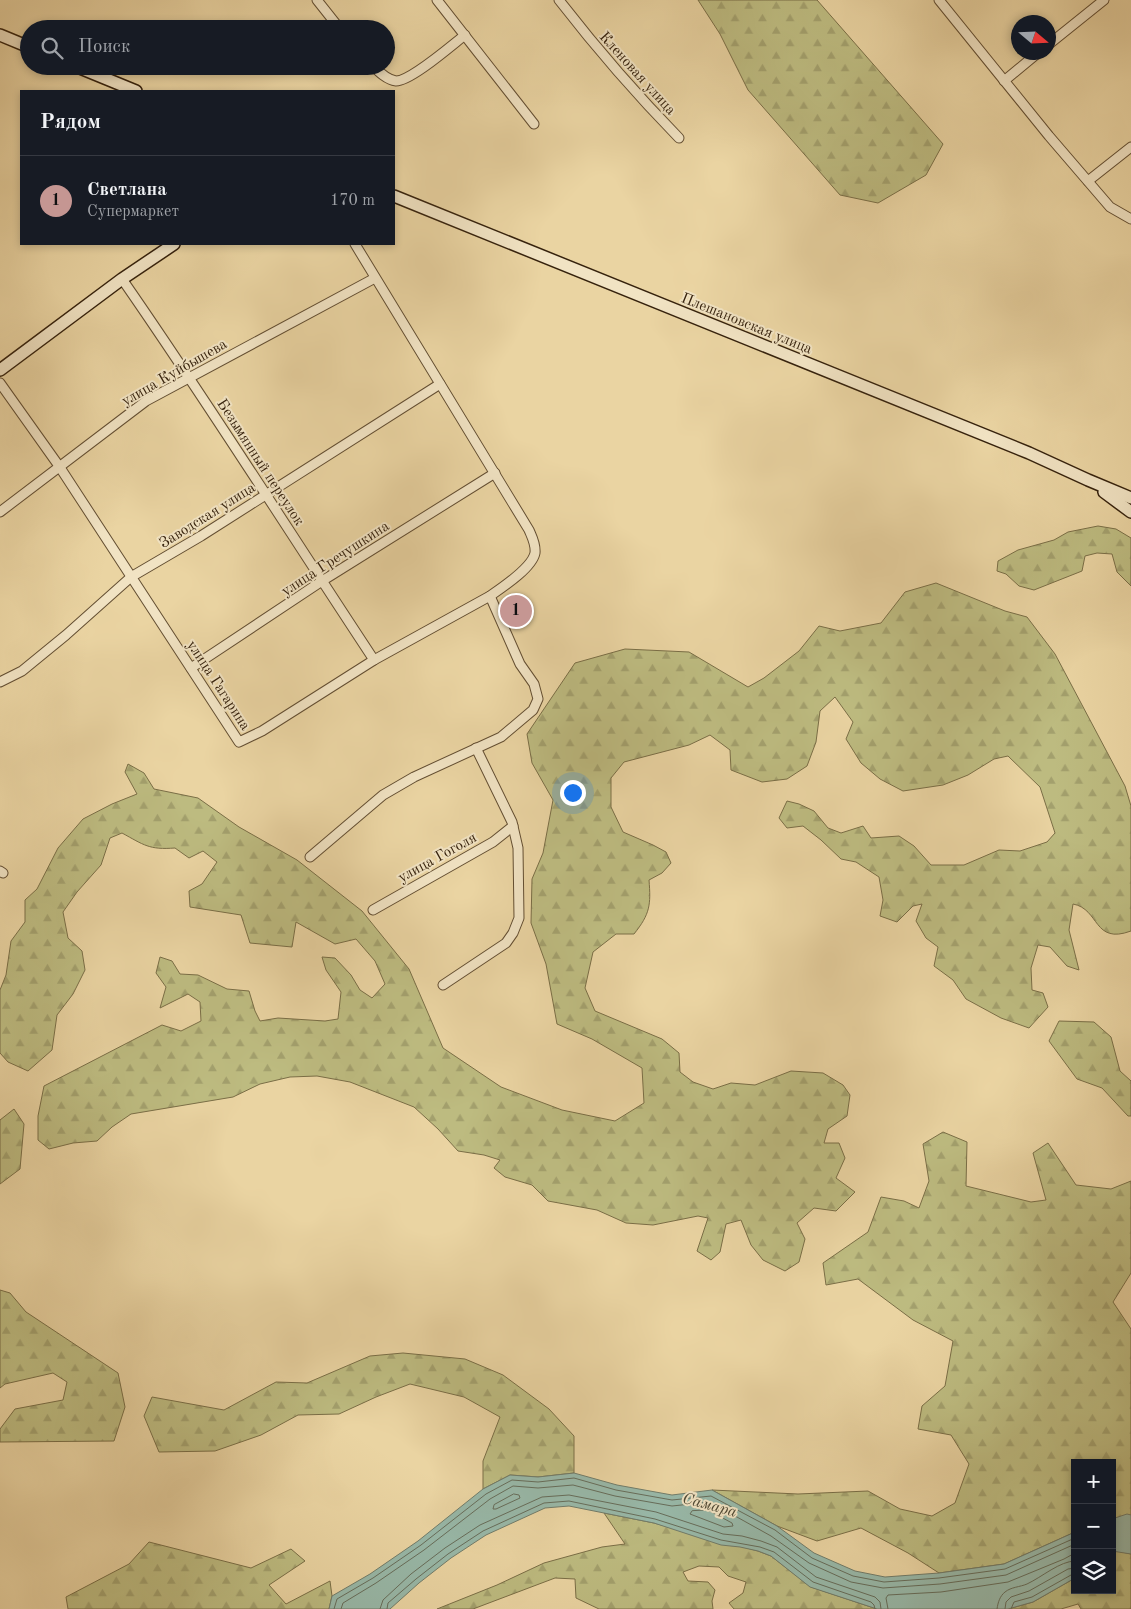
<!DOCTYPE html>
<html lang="ru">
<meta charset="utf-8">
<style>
:root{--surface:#171b24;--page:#20242c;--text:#f1f3f6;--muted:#9ea1a6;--line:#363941;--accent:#c59692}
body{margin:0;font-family:"Old Standard TT",serif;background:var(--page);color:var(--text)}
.controls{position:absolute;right:15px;bottom:15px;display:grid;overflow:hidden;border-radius:0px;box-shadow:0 2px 8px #0003}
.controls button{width:45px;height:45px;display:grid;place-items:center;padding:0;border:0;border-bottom:1px solid var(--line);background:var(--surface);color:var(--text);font:25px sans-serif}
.compass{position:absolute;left:1011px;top:15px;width:45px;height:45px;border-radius:50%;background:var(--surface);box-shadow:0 2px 8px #0003;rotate:109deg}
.you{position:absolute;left:572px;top:792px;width:18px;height:18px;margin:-12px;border:4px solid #fff;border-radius:50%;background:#1a73e8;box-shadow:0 0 0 8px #1a73e833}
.badge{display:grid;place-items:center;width:32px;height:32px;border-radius:50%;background:var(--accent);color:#111;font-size:16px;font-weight:700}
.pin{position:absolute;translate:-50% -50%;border:2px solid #fff;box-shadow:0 1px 5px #0006}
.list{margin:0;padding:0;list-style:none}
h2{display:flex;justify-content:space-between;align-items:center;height:65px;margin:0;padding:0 20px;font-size:21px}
h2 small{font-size:16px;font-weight:400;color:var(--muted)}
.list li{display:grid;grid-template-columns:32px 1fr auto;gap:15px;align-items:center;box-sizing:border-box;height:90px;padding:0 20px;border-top:1px solid var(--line)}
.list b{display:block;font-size:19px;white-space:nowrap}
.list p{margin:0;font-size:16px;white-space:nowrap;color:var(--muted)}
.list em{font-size:16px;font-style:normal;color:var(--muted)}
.icon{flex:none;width:28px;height:28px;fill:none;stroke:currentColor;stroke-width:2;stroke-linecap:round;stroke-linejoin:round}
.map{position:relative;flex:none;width:1131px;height:1609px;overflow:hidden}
.search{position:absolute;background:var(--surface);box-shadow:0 2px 8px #0003;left:20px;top:20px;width:375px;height:55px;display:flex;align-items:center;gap:12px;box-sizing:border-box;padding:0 18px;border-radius:28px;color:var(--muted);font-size:19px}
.panel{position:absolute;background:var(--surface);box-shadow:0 2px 8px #0003;left:20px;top:90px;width:375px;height:155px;border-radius:0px}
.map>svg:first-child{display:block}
.forest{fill:url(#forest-firs);stroke:#7a6e46}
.water{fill:#98b8a8;stroke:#717c6a}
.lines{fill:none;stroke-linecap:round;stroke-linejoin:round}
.shore{stroke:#676d5a;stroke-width:1}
.street-casing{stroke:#634e32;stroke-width:11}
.secondary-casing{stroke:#36220d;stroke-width:14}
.street{stroke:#f1e3c3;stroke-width:9}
.secondary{stroke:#f1e3c3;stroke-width:11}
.labels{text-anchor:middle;stroke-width:4;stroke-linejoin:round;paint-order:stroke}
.street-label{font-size:15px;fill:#36220d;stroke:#f1e3c3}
.water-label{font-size:16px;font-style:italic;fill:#4e4834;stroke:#f1e3c3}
</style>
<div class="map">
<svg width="1131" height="1609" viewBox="0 0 1131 1609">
<defs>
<pattern id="forest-firs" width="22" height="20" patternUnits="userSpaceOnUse" patternTransform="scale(1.25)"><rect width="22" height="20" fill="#bdbb80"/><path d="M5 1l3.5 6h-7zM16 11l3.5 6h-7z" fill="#a3a06d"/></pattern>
</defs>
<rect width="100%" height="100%" fill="#ead4a2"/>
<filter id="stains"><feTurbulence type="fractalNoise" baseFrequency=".004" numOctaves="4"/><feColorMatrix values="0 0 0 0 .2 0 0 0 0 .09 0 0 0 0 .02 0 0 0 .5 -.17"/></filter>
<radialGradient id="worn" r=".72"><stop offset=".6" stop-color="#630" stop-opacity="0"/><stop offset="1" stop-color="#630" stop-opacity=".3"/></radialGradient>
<g class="forest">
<path d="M698,0H817L943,144L926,175L878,203L840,195L748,90L720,34Z"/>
<path d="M1098,526L1116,529L1131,538V586L1117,572L1112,554L1097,553L1085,556L1082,571L1034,590L1019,586L1006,574L997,571L998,561L1018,550L1054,540L1068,532Z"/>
<path d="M936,583L1005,611L1027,617L1055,654L1125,786L1131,806V931C1093,945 1100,909 1073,904L1069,930L1079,970L1067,966L1050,947L1038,945L1031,968L1032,990L1043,993L1048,1007L1029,1028L1001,1018L966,999L953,980L934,966L938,947L926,938L916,921L922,904L913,906L897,922L880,916L883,900L879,877L856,862L841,859L821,840L803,826L787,828L779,818L787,801L799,804L814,811L828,828L841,833L863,826L871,838L899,836L914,846L931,865H964L999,850L1020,851L1047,842L1055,833L1040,787L1008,756L994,759L968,775L943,785L903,791L880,779L861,763L846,739L853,722L835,697L820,711L816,742L807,766L787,779L762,782L731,770L730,750L710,735L689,745L624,762L611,778V807L623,832L653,845L666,852L671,863L662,873L649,880C651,905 650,914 634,934H616L593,952L585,988L595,1011L662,1039L679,1053L680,1072L693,1082L713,1089L731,1083L755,1085L791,1071L823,1073L843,1085L850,1095L847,1116L828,1129L824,1143H839L845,1158L836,1178L855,1192L836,1211L814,1208L797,1223L805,1239L799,1262L785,1271L763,1260L751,1245L741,1220L726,1224L720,1252L711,1260L697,1251L708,1218L698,1216L653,1225L626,1223L597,1210L548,1201L532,1185L505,1177L494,1168L500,1160L484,1155L458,1151L438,1129L414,1107L350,1082L317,1076L290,1077L260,1084L233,1097L131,1114L112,1127L97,1141L73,1143L49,1149L38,1140V1116L44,1086L162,1025L181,1031L201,1021L200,1002L188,994L160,1008L166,987L156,973L160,957L172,961L180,974L198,975L227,989L249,991L255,1011L260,1021L278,1018L325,1021L338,1019L341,992L326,970L322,957L335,958L351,975L360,990L372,998L385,984L375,961L356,939L335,944L296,922L292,947L250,943L241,915L190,907L189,891L202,884L217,862L203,851L189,858L175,848C149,850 144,845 122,833L110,838L101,865L77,892L63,912L68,938L82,951L85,970L73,994L57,1015L52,1050L28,1071L8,1062L0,1053V990L6,975L11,941L25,922V900L37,889L58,848L83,819L112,804L137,794L125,772L128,764L144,773L154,789L198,798L239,827L297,860L362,911L409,969L443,1048L501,1087L562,1110L615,1121L644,1103L642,1068L592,1039L557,1024L546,964L531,923L532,879L543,853L553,800L532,763L527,734L575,663L625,649L689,652L748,687L764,678L799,651L819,626L840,631L881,623L905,592Z"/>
<path d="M1059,1021L1094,1022L1111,1037L1120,1071L1131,1081V1116H1128L1102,1088L1077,1079L1049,1041Z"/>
<path d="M14,1109L24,1124L20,1169L0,1184V1120Z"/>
<path d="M943,1132L967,1142L966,1186L1031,1202L1046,1200L1033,1153L1048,1143L1076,1185L1111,1189L1131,1181V1273L1113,1302L1131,1329V1515L1112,1519V1463H1075V1532L1004,1564L939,1573L908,1553L861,1528L817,1541L777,1526L712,1490L798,1494L868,1491L900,1509L932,1516L955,1503L969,1464L951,1435L918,1429L922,1406L945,1386L953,1341L913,1320L858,1279L826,1285L823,1263L868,1232L881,1197L904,1201L919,1208L929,1181L923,1144Z"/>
<path d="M0,1290L10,1293L26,1312L118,1373L125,1407L114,1441L0,1442V1429L15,1409L63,1400L67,1382L53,1373L5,1384L0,1388Z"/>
<path d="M403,1353L465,1359L503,1375L549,1409L574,1436V1473L538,1477L510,1475L483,1489V1461L500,1417L464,1397L410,1384L376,1397L339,1414L298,1415L261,1435L215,1451L159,1452L144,1416L152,1397L224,1410L276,1382L307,1383L370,1356Z"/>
<path d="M604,1513L654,1523L758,1551L771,1556L811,1587L877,1609H734L729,1603L743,1593L746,1582L728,1576L719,1567L699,1566L683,1572L688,1581L708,1582L715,1590L712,1601L713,1609H599L576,1598L575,1579L555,1578L473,1609H437L497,1585L544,1563L602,1547L625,1544Z"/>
<path d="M149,1542L251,1568L291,1549L305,1561L269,1585L286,1604L330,1581L332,1596L329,1609H68L66,1597L129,1564Z"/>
<path d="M1113,1550L1131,1554V1609H1081L1078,1604L1061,1609H1008L1033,1602L1075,1578V1590H1112Z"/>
</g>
<g class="water">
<path d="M574,1473L617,1485L672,1495L712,1490L777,1526L814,1553L855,1571L885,1577L939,1573L1004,1564L1075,1532V1578L1033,1602L1008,1609H877L810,1587L771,1556L758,1551L740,1547L721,1545L654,1523L569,1506L545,1508L486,1535L451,1558L419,1583L390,1609H329L332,1596L370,1574L418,1541L483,1489L510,1475L538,1477Z"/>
<path d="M1127,1514L1131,1515V1554L1112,1551V1519Z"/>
</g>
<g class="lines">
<g class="shore">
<path d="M514,1494L519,1495L520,1498L496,1509H493L494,1505Z"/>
<path d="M708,1510L732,1523L733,1526L724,1527L690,1514L692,1511Z"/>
<path d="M334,1609L337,1599L373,1578L421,1545L486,1494L512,1480L538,1482L574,1478L616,1490L672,1500L711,1496L775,1530L812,1558L853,1576L884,1582L939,1578L1005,1569L1075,1538"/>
<path d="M341,1609L343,1603L376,1583L424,1550L490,1499L513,1486L538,1488L573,1485L615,1496L672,1506L710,1502L771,1536L809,1563L851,1582L883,1588L940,1584L1006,1575L1075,1544"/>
<path d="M380,1609L383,1600L411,1574L445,1548L480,1525L542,1497L569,1495L656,1512L723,1534L742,1536L761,1541L777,1547L816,1577L875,1597L880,1602L881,1609"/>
<path d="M387,1609L388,1603L416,1579L448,1554L483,1531L544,1503L569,1501L655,1519L721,1540L760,1547L774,1552L813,1582L871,1602L874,1605L875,1609"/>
<path d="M888,1609L886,1598L888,1595L941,1592L1008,1582L1064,1559L1075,1553"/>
<path d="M997,1609C998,1602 1000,1596 1005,1592C1011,1587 1020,1587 1027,1584C1042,1577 1060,1561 1075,1561"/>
<path d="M1005,1609L1006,1602L1011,1597L1029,1591L1068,1569L1075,1568"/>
<path d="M1011,1609L1014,1602L1032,1597L1071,1575L1075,1574"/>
</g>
<g class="street-casing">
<g id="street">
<path d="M317,0L340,29"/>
<path d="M437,0L534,124"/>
<path d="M559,0C597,49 636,94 679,138"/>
<path d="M939,0L1049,136L1110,207L1131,219"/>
<path d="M1048,45L1104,0"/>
<path d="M373,66C379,72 387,80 396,81C411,81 452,45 465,35"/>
<path d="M1004,81L1039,52"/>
<path d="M1088,181L1131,147"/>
<path d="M122,279C209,404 290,533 374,660"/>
<path d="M0,383L59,466L239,742L262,731L374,660L490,596C503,587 532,568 535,553C536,544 532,537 529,530L355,244"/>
<path d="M0,512L146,401L375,278"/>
<path d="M191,668L322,581L495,473"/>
<path d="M0,682L22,671L66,635L131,577L201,536L440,384"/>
<path d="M310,857L383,795L414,777L501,737L533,710L538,699L534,684L520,664L490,596"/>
<path d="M0,871L3,873"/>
<path d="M373,910L493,842L513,826"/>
<path d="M443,985L506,943L513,933L519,918L518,848L512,822L476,748"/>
</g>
</g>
<g class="secondary-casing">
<g id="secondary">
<path d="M0,35L29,47"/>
<path d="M75,66L136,91"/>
<path d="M394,196L1029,453L1088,480L1131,498"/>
<path d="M0,370L122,279L174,244"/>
<path d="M1104,492L1131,512"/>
</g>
</g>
<use href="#street" class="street"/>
<use href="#secondary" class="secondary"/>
</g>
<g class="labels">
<g class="street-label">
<text transform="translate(638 73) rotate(48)" y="5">Кленовая улица</text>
<text transform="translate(747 323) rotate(22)" y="5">Плешановская улица</text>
<text transform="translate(174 372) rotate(-30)" y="5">улица Куйбышева</text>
<text transform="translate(261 462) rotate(57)" y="5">Безымянный переулок</text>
<text transform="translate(207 515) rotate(-32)" y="5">Заводская улица</text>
<text transform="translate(335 558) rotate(-33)" y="5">улица Гречушкина</text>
<text transform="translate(219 685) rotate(57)" y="5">улица Гагарина</text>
<text transform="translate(437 857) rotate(-29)" y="5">улица Гоголя</text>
</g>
<g class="water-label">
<text transform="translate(710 1504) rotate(15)" y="6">Самара</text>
</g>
</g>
<rect width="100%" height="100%" filter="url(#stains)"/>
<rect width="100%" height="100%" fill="url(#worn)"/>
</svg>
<div class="controls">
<button>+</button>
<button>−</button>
<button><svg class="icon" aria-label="layers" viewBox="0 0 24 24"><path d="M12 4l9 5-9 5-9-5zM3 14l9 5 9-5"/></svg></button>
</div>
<svg class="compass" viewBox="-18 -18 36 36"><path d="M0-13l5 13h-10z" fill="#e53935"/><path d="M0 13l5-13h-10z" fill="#9ea1a6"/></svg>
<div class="you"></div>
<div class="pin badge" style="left:516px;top:611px">1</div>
<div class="search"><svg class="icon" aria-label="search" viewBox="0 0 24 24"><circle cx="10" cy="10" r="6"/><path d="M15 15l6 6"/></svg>Поиск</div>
<section class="panel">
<h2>Рядом<small></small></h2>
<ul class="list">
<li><span class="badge">1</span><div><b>Светлана</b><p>Супермаркет</p></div><em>170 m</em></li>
</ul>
</section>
</div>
